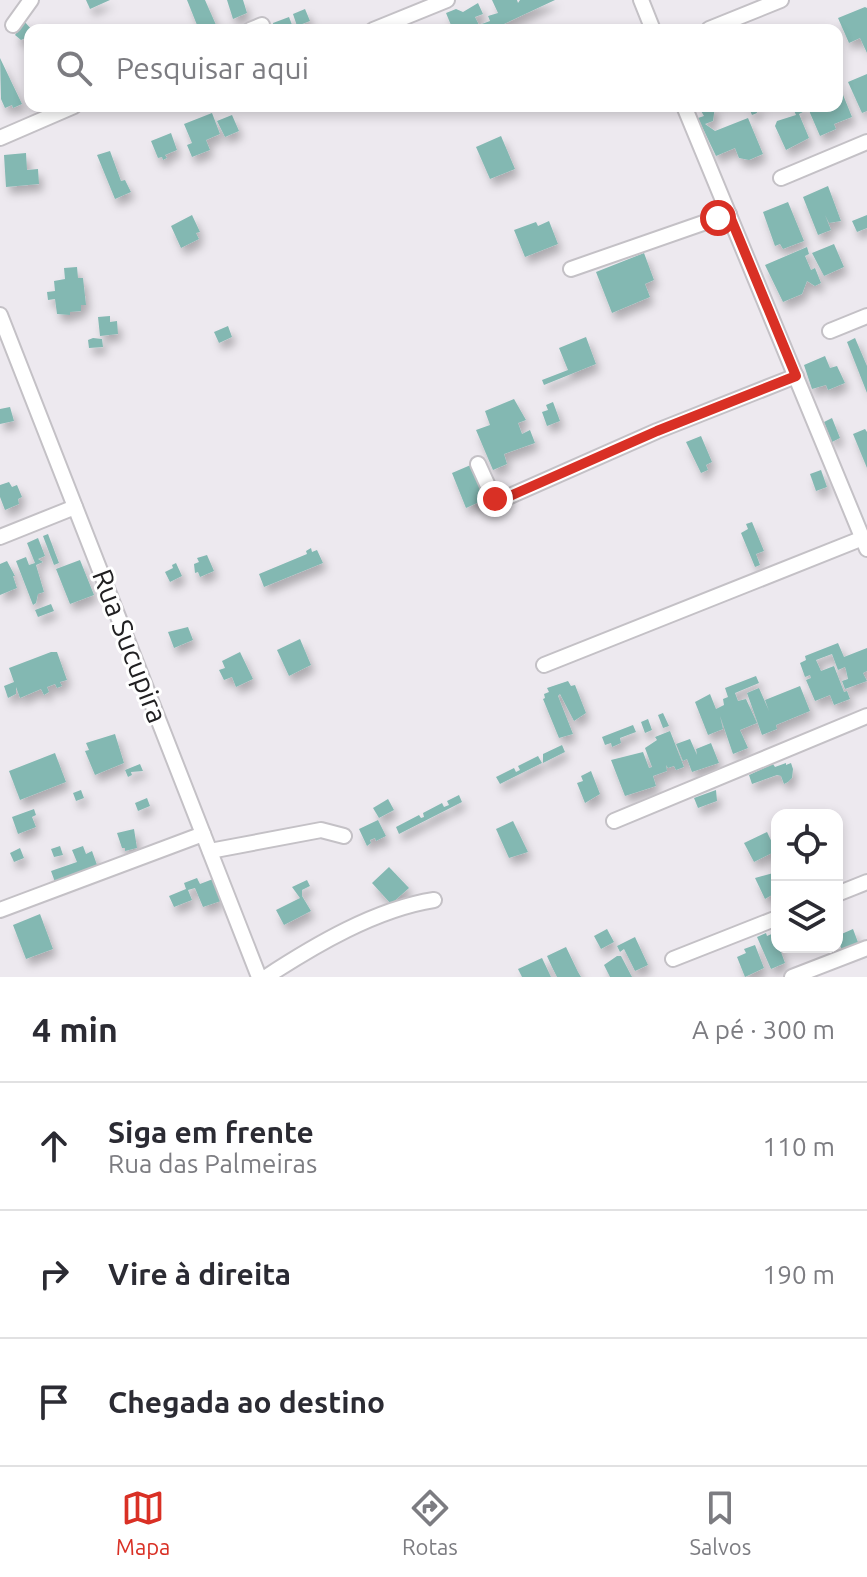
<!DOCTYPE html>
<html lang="pt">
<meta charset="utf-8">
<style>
:root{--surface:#fff;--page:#f2f2f3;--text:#2b2b33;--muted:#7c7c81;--line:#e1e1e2;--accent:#d93025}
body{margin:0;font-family:Ubuntu,sans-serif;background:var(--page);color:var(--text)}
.controls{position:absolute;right:24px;bottom:24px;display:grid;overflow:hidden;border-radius:16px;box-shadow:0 4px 12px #0003}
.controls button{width:72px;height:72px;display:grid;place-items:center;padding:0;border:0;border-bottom:2px solid var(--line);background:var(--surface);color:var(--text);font:40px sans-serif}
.stop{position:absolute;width:24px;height:24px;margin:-18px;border:6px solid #d93025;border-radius:50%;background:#fff}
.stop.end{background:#d93025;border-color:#fff;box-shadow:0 2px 8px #0008}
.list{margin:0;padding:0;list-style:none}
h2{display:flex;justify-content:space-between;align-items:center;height:104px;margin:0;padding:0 32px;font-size:34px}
h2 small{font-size:26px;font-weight:400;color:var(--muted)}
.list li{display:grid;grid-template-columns:52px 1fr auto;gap:24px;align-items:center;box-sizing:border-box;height:128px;padding:0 32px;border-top:2px solid var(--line)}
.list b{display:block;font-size:30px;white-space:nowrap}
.list p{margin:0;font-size:26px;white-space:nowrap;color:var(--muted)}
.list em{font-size:26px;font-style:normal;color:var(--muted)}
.icon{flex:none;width:44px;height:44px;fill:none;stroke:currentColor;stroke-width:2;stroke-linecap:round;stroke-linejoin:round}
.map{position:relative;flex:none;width:867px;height:977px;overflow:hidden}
.search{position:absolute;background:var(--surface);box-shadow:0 4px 12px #0003;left:24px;right:24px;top:24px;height:88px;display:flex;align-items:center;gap:20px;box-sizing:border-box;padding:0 28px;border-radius:16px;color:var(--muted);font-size:30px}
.sheet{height:488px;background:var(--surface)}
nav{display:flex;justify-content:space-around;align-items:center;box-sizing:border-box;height:112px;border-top:2px solid var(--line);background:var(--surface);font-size:22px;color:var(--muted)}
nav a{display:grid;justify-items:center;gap:4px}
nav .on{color:var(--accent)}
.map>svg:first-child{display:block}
.building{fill:#83b8b2;filter:url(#shadow)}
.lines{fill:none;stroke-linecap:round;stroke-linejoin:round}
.minor-casing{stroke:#c4c1c6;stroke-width:18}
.minor{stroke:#fff;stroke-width:14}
.route{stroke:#d93025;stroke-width:10}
.labels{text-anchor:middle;stroke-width:6;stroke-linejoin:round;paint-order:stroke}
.street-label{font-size:28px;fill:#212022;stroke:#fff}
</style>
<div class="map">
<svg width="867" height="977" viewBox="0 0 867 977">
<defs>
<filter id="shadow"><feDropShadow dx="4" dy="7" stdDeviation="4" flood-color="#0004"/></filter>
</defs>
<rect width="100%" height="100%" fill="#ede9ef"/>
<g class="building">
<path d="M86,0H110L90,9Z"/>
<path d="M187,0H205L216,25L199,30Z"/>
<path d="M227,0H243L247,13L233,19Z"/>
<path d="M492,0H517L518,3L520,0H555L491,30H453L446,13L456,9L463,12L478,3L483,14L475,17L479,25L490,21L488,16L498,13Z"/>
<path d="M865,7L867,8V53L860,38L849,43L838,18Z"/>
<path d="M305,9L310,21L297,26L293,14Z"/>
<path d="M289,17L294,30H274L273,23Z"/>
<path d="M24,21L32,30H30V36L21,40L15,35Z"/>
<path d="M0,58L22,104L13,108L12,105L5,108L1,99Z"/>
<path d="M867,74V111L862,113L848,82Z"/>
<path d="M837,80L852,117L834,124L836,129L820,136L807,106H837Z"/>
<path d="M698,106H715L713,121L705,124L715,131L748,118L763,154L749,160L739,158L735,148L716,156L698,118L704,116Z"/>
<path d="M748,106H764L756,109L757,113L752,115Z"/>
<path d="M792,106H803L805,111L799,114L809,138L786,150L775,126L777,121L796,115Z"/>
<path d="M212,113L220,134L206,140L210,150L192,157L187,145L192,143L184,124Z"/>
<path d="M232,115L239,131L225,137L217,121Z"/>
<path d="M171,133L177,150L165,155L167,158L163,160L162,157L158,158L151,141Z"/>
<path d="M501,136L515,169L490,179L476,147Z"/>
<path d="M110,151L121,181L125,180L131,192L115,199L97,155Z"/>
<path d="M26,153L27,170L38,169L39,184L6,187L4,155Z"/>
<path d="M828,186L841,221L829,223L825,215L831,230L818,235L803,197Z"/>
<path d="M788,202L804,241L783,249L780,244L775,246L763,212Z"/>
<path d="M192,215L200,232L196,233L199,239L181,248L171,226Z"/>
<path d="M867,215V228L857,232L852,221Z"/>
<path d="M549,221L558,244L525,257L514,230L536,222L538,226Z"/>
<path d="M834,244L844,267L824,276L812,253Z"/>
<path d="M807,247L809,254L805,256L811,270L815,268L821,283L815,286L807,281L802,294L783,302L765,265Z"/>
<path d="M644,253L654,280L645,284L650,297L612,313L596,272Z"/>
<path d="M77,267L78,278H83L86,305H81V311L70,312V315L57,314L55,299L48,300L47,292L55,291L54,281L65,279L64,268Z"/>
<path d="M110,316V322L117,321L118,334L100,336L98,317Z"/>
<path d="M228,326L232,337L219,343L214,332Z"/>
<path d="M586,337L596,364L544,385L542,380L568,370L559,348Z"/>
<path d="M93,338L102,339L103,347L89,348L88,340Z"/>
<path d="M855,338L867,366V393L847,342Z"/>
<path d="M825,356L830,368L837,366L845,383L828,390L826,385L812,389L804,365Z"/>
<path d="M514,399L526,420L518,423L522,434L530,430L535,443L504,454L507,464L493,470L476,430L490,425L485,411Z"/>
<path d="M553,402L560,421L547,426L542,412L548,410L546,405Z"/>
<path d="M10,407L14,421L0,424V409Z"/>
<path d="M832,418L840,438L832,442L824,422Z"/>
<path d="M865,429L867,432V468L853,434Z"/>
<path d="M701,436L712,462L706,465L708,470L701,473L686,442Z"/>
<path d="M473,464L486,499L466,508L452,473Z"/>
<path d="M821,470L827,487L816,491L810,474Z"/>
<path d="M9,482L12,487L17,485L22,497L18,499L19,504L5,510L0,497V485Z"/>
<path d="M752,522L764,551L756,554L760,565L755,567L741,533L748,529L746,524Z"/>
<path d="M48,534L59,563L54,565L43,536Z"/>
<path d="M38,538L45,556L38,559L43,562L36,565L44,592L38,594L36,603L33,605L16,561L26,557L29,565L35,563L27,543Z"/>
<path d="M311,548L312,552L317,550L323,563L264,587L259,574L307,554L306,551Z"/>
<path d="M207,555L214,571L200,577L198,572L195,573L194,564L199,562L197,558Z"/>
<path d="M80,560L94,595L70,604L56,569Z"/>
<path d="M7,561L15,576H13L17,588L0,595V564Z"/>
<path d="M176,563L182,576L170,582L165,572L173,568L172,565Z"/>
<path d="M51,604L54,611L38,617L35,610Z"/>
<path d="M188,627L193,640L174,648L168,632Z"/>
<path d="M300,639L311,665L289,676L277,650Z"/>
<path d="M838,643L844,657L867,648V671L863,673L867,681L845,689L842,681L848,679L846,670L845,667L838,670L832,654L816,660L821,671L834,666L844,692L847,691L850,699L834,705L830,695L815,701L806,680L811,678L810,675L805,677L800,663L806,660L805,656Z"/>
<path d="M51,652H57L67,680L60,682L62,686L57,688L55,684L47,687L49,692L44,695L41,689L20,698L16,687V694L8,698L4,686L14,682L9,668Z"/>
<path d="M240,652L253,679L236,687L232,677L224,680L219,670L225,668L222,661Z"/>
<path d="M756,676L759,683L735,693L738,701L746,699L757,723L740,730L748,748L733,754L720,716L723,729L708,735L695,702L710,694L716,709L724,705L723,699L728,697L725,688Z"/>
<path d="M568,681L571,686L575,685L586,713L574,721L560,694L558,696L573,734L559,738L543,699L545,698L544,694L549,692L547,688Z"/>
<path d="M800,686L810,711L776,725L777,729L762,735L747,693L759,688L769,711L765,700Z"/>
<path d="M663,713L669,726L663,728L658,715Z"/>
<path d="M648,719L652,730L645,733L641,722Z"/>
<path d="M633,725L636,732L620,738L621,743L612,747L611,743L605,745L602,737Z"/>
<path d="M670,731L684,767L676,770L674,766L668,768L666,765L667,771L653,776L656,786L625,796L611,760L643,752L649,768L652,767L645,748L657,740L655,737Z"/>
<path d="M115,734L124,763L95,775L85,751L89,750L86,743Z"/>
<path d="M690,739L697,755L696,749L711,743L719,763L692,772L687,759L683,761L676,744Z"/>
<path d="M562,745L565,752L543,763V754Z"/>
<path d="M55,753L66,782L20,800L9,771Z"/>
<path d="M538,756L542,763L500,784L496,777L514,768L516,772L520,770L518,766Z"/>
<path d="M786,763V765L791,763L793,769L792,778L788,782L784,784L781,776L777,775L752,784L749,775L773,764L775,767Z"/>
<path d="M140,764L143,771L131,772L132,775L128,777L125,770Z"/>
<path d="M591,771L600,794L585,803L577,783L583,781L581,776Z"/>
<path d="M81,790L84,798L76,801L73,793Z"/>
<path d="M716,790L717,801L698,808L694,798Z"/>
<path d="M459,795L462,802L399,834L396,827L419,815L421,818L424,817L423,813L442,803L444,807L449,805L447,801Z"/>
<path d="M147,798L150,806L138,811L135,803Z"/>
<path d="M388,799L394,810L379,818L373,808Z"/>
<path d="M34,809L36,815L32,817L36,827L18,834L12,817Z"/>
<path d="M378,820L386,836L376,841L375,838L370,840L371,843L367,846L359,829Z"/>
<path d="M513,821L528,852L509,858L496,829Z"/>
<path d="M134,829L137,848L125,851V848H122L117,833Z"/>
<path d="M767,832L776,851L754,862L744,843Z"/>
<path d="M60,846L63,855L54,857L51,849Z"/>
<path d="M83,846L86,854L92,851L97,865L55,882L51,871L77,862L72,850Z"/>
<path d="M20,848L24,858L14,862L10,853Z"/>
<path d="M389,867L409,888L391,904L372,883Z"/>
<path d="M777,872V892L765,899L755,878Z"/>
<path d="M197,878L200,884L213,879L221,901L203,907L195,888L188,890L192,900L174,907L169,896L186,889L184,883Z"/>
<path d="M307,880L310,886L302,890V896L311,911L284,925L276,910L300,898L292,887Z"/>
<path d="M40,914L53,949L26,959L13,925Z"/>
<path d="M607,929L614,942L601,949L594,936Z"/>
<path d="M853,929L859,945L842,951L837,936Z"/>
<path d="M766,933L767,936L774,933L785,963L771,969L757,937Z"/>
<path d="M635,937L648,965L635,971L624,949L620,952L617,946Z"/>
<path d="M755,945L764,968L745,977L737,957L746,953L744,949Z"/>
<path d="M566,947L578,972L581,977H557L552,967L547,956Z"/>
<path d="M617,956H621L632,977H610L604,965Z"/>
<path d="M542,958L551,977H522L518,969Z"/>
</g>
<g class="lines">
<g class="minor-casing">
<g id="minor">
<path d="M641,0L653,30"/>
<path d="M13,25L31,0"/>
<path d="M709,29L781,0"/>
<path d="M250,30L262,25"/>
<path d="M373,30L447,0"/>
<path d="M684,106L867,549"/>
<path d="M0,138L74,106"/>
<path d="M781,178L867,142"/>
<path d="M571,269L729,214"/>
<path d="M0,315L259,977"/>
<path d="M830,331L867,316"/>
<path d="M478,464L493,497L501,500L657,431L796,376"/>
<path d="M0,537L75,507"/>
<path d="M544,665L863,538"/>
<path d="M614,821L867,716"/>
<path d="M210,851L321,830L344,836"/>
<path d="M837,894L867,882"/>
<path d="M0,910L203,834"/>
<path d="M673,959L777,918"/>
<path d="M266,977C315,945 376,909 434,900"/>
<path d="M792,977L867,948"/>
</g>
</g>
<use href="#minor" class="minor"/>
</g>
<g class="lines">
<path class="route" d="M495,499L501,500L657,431L796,376L729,214L718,218"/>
</g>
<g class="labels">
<g class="street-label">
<text transform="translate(130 646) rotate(69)" y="10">Rua Sucupira</text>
</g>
</g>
</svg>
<div class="controls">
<button><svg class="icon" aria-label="locate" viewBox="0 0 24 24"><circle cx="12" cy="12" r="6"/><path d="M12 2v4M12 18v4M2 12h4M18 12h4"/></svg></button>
<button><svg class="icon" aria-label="layers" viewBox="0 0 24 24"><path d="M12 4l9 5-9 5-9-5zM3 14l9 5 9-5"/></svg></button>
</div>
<div class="stop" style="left:718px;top:218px"></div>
<div class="stop end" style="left:495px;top:499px"></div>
<div class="search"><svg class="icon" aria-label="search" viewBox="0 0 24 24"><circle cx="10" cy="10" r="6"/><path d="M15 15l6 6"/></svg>Pesquisar aqui</div>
</div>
<section class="sheet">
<h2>4 min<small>A pé · 300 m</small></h2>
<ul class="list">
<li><svg class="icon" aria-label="ahead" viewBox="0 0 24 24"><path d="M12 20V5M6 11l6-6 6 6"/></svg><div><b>Siga em frente</b><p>Rua das Palmeiras</p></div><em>110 m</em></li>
<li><svg class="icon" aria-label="right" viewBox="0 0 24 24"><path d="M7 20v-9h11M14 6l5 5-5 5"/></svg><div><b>Vire à direita</b></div><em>190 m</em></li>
<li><svg class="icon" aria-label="arrive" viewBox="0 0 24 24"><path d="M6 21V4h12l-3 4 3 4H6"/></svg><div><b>Chegada ao destino</b></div></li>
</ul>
</section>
<nav>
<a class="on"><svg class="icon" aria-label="map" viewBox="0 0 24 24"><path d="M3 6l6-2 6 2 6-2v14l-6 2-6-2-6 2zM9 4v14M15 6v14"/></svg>Mapa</a>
<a><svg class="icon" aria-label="directions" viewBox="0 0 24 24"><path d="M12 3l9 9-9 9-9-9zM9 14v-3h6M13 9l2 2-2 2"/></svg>Rotas</a>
<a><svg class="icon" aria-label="saved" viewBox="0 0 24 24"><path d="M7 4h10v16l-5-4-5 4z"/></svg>Salvos</a>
</nav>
